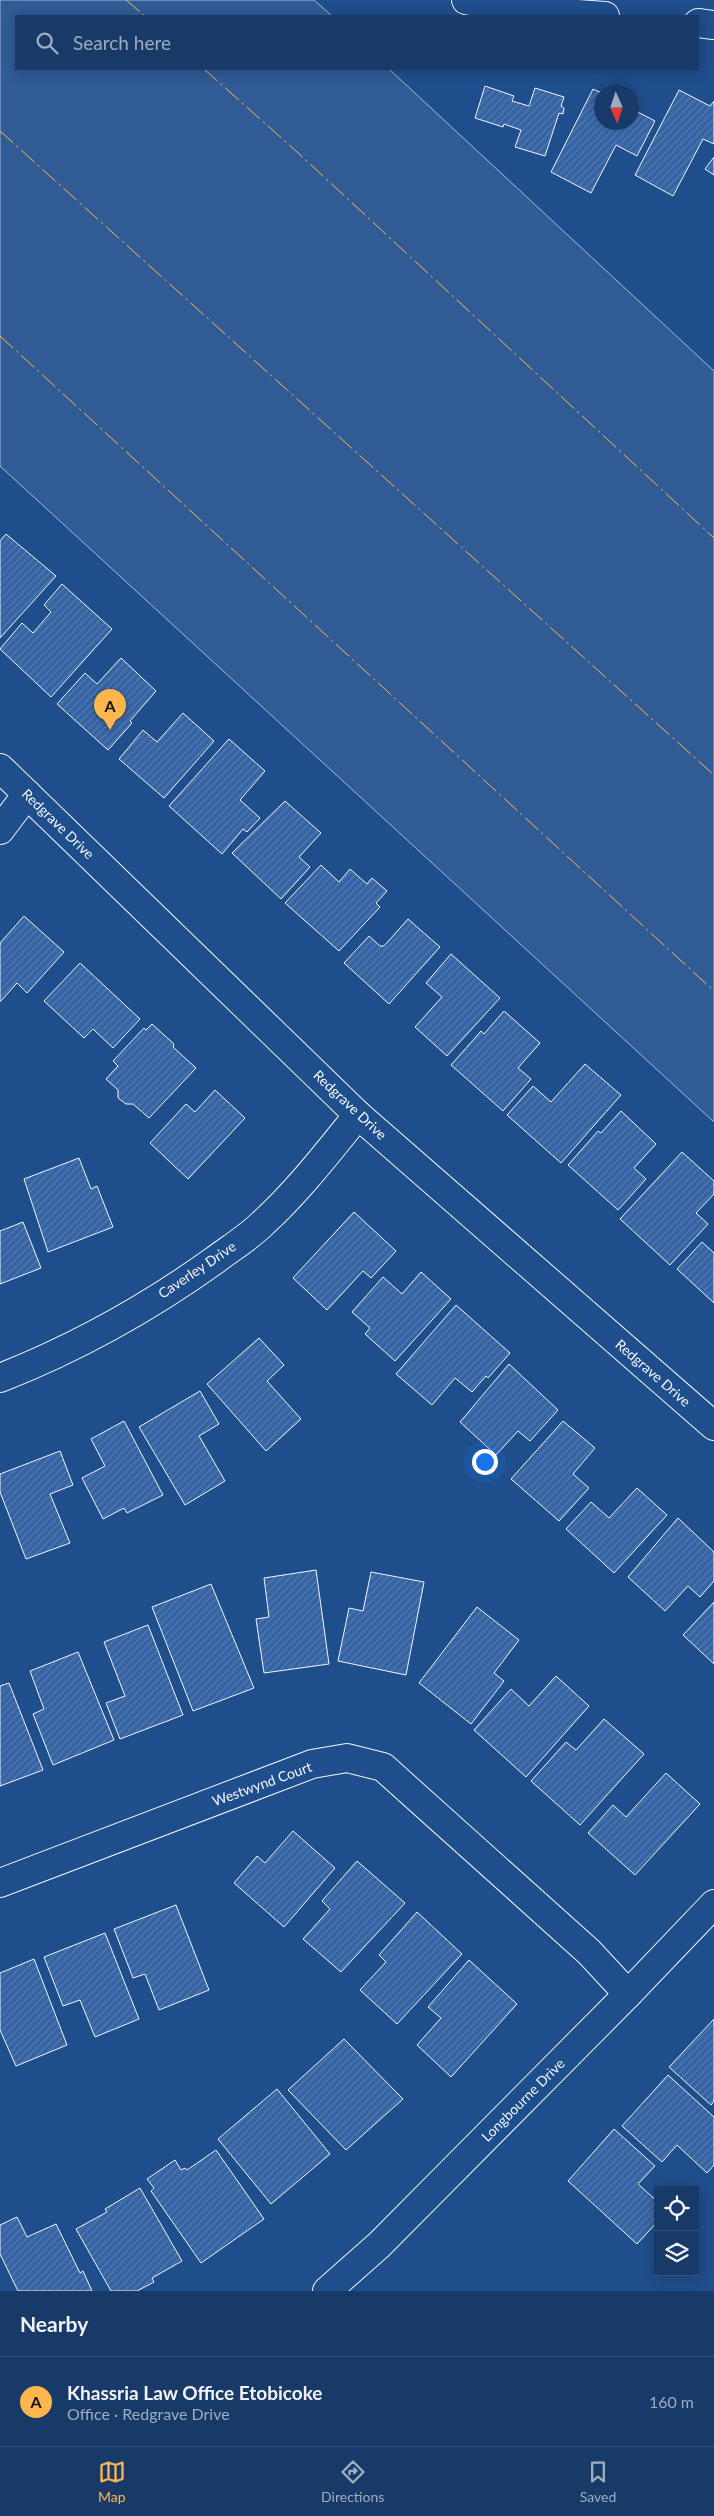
<!DOCTYPE html>
<meta charset="utf-8">
<style>
:root{--surface:#173a69;--page:#244571;--text:#f1f3f6;--muted:#9eadc0;--line:#36547d;--accent:#ffb74d}
body{margin:0;font-family:Lato,sans-serif;background:var(--page);color:var(--text)}
.controls{position:absolute;right:15px;bottom:15px;display:grid;overflow:hidden;border-radius:0px;box-shadow:0 2px 12px #0003}
.controls button{width:45px;height:45px;display:grid;place-items:center;padding:0;border:0;border-bottom:1px solid var(--line);background:var(--surface);color:var(--text);font:25px sans-serif}
.compass{position:absolute;left:594px;top:85px;width:45px;height:45px;border-radius:50%;background:var(--surface);box-shadow:0 2px 12px #0003;rotate:177deg}
.you{position:absolute;left:484px;top:1461px;width:18px;height:18px;margin:-12px;border:4px solid #fff;border-radius:50%;background:#1a73e8;box-shadow:0 0 0 8px #1a73e833}
.badge{display:grid;place-items:center;width:32px;height:32px;border-radius:50%;background:var(--accent);color:#111;font-size:16px;font-weight:700}
.pin{position:absolute;translate:-50% -41px;filter:drop-shadow(0 1px 2px #0008)}
.pin::after{content:'';position:absolute;top:26px;width:18px;height:15px;background:inherit;clip-path:polygon(0 0,100% 0,50% 100%)}
.list{margin:0;padding:0;list-style:none}
h2{display:flex;justify-content:space-between;align-items:center;height:65px;margin:0;padding:0 20px;font-size:21px}
h2 small{font-size:16px;font-weight:400;color:var(--muted)}
.list li{display:grid;grid-template-columns:32px 1fr auto;gap:15px;align-items:center;box-sizing:border-box;height:90px;padding:0 20px;border-top:1px solid var(--line)}
.list b{display:block;font-size:19px;white-space:nowrap}
.list p{margin:0;font-size:16px;white-space:nowrap;color:var(--muted)}
.list em{font-size:16px;font-style:normal;color:var(--muted)}
.icon{flex:none;width:28px;height:28px;fill:none;stroke:currentColor;stroke-width:2;stroke-linecap:round;stroke-linejoin:round}
.map{position:relative;flex:none;width:714px;height:2291px;overflow:hidden}
.search{position:absolute;background:var(--surface);box-shadow:0 2px 12px #0003;left:15px;right:15px;top:15px;height:55px;display:flex;align-items:center;gap:12px;box-sizing:border-box;padding:0 18px;border-radius:0px;color:var(--muted);font-size:19px}
.sheet{height:155px;background:var(--surface)}
nav{display:flex;justify-content:space-around;align-items:center;box-sizing:border-box;height:70px;border-top:1px solid var(--line);background:var(--surface);font-size:14px;color:var(--muted)}
nav a{display:grid;justify-items:center;gap:2px}
nav .on{color:var(--accent)}
.map>svg:first-child{display:block}
.built{fill:#305b95;stroke:#a8bbd7}
.building{fill:url(#building-hatch);stroke:#f2f6ff}
.lines{fill:none;stroke-linecap:round;stroke-linejoin:round}
.street-casing{stroke:#f2f6ff;stroke-width:30}
.street{stroke:#1f4e8c;stroke-width:28}
.power{stroke:#ffb74d;stroke-width:1;stroke-dasharray:18 4 2.5 4;stroke-linecap:butt}
.labels{text-anchor:middle;stroke-width:4;stroke-linejoin:round;paint-order:stroke}
.street-label{font-size:14px;fill:#f2f6ff;stroke:#1f4e8c}
</style>
<div class="map">
<svg width="714" height="2291" viewBox="0 0 714 2291">
<defs>
<pattern id="building-hatch" width="6" height="6" patternUnits="userSpaceOnUse" patternTransform="scale(1.25)"><rect width="6" height="6" fill="#3563a3"/><path d="M-1 1l2-2M0 6l6-6M5 7l2-2" fill="none" stroke="#537ab1"/></pattern>
</defs>
<rect width="100%" height="100%" fill="#1f4e8c"/>
<path class="built" d="M0,0H314L332,16H16V69H389L714,371V1122L0,466Z"/>
<g class="building">
<path d="M485,86L514,96L512,101L529,106L535,88L564,97L561,106L564,108L563,114L559,113L545,156L515,147L521,130L504,124L503,127L475,118Z"/>
<path d="M593,89L602,93V122H632V109L655,121L637,156L616,145L591,193L551,172Z"/>
<path d="M679,90L710,106L714,101V144L703,139L673,196L635,175Z"/>
<path d="M714,157V175L705,169Z"/>
<path d="M6,534L56,576L0,638V541Z"/>
<path d="M62,584L112,629L51,697L0,649L22,623L33,633L51,612L44,605Z"/>
<path d="M121,658L156,691L130,721L132,723L108,750L57,704L85,673L97,684Z"/>
<path d="M183,713L214,741L164,798L119,759L143,730L157,742Z"/>
<path d="M229,739L265,771L240,800L260,818L247,832L243,829L222,854L169,806Z"/>
<path d="M285,801L321,833L299,857L310,867L281,899L232,853Z"/>
<path d="M321,865L339,882L350,869L367,884L372,878L387,891L376,903L380,907L339,951L285,903Z"/>
<path d="M24,916L64,952L27,993L17,983L0,1002V943Z"/>
<path d="M408,919L440,947L389,1004L344,963L369,936L380,946H384Z"/>
<path d="M451,954L500,998L447,1056L415,1027L442,997L426,983Z"/>
<path d="M80,963L140,1019L113,1048L93,1029L84,1038L44,1001Z"/>
<path d="M504,1011L540,1043L518,1068L531,1079L503,1111L451,1065L481,1031L484,1034Z"/>
<path d="M152,1024L174,1044L173,1047L196,1068L149,1118L133,1104H126L118,1098V1090L106,1079L118,1066L113,1061L144,1028L146,1030Z"/>
<path d="M585,1064L621,1095L561,1163L507,1115L533,1086L551,1102Z"/>
<path d="M215,1090L245,1118L188,1179L150,1143L186,1104L195,1112Z"/>
<path d="M621,1111L656,1144L634,1168L646,1179L618,1210L568,1165L598,1131L601,1133Z"/>
<path d="M682,1152L714,1181V1194L696,1213L708,1224L670,1265L620,1219Z"/>
<path d="M79,1158L91,1189L97,1186L113,1227L48,1252L24,1179Z"/>
<path d="M354,1212L396,1251L371,1278L363,1271L327,1310L293,1278Z"/>
<path d="M23,1222L41,1268L0,1284V1231Z"/>
<path d="M702,1242L714,1253V1303L677,1269Z"/>
<path d="M421,1272L451,1299L395,1361L365,1334L370,1328L352,1312L383,1277L402,1294Z"/>
<path d="M456,1305L510,1353L488,1378L486,1376L472,1392L455,1378L432,1405L396,1374Z"/>
<path d="M259,1338L284,1365L267,1381L301,1419L266,1451L207,1384Z"/>
<path d="M509,1364L558,1410L530,1441L518,1431L496,1455L460,1422Z"/>
<path d="M200,1391L219,1424L199,1436L225,1481L185,1505L139,1427Z"/>
<path d="M124,1421L163,1495L127,1513L124,1508L103,1519L82,1478L105,1466L91,1439Z"/>
<path d="M563,1421L595,1448L573,1474L589,1488L559,1521L511,1479Z"/>
<path d="M60,1451L73,1485L50,1494L70,1543L26,1559L0,1492V1474Z"/>
<path d="M637,1488L667,1515L614,1573L566,1529L591,1502L609,1518Z"/>
<path d="M678,1518L714,1552V1581L700,1597L688,1586L665,1611L628,1577Z"/>
<path d="M316,1570L329,1664L264,1673L256,1619L269,1617L264,1578Z"/>
<path d="M371,1572L424,1582L406,1675L338,1661L349,1608L363,1611Z"/>
<path d="M211,1584L254,1688L193,1711L152,1607Z"/>
<path d="M714,1602V1664L683,1635Z"/>
<path d="M477,1607L519,1640L494,1673L504,1681L471,1724L419,1683Z"/>
<path d="M148,1625L183,1715L120,1739L106,1703L125,1696L104,1642Z"/>
<path d="M78,1652L114,1740L53,1765L33,1714L44,1709L30,1671Z"/>
<path d="M556,1676L589,1706L526,1777L474,1730L511,1689L529,1706Z"/>
<path d="M9,1683L43,1770L0,1786V1686Z"/>
<path d="M604,1719L644,1754L580,1825L531,1781L566,1742L576,1750Z"/>
<path d="M666,1773L700,1804L635,1875L588,1833L613,1805L626,1817Z"/>
<path d="M293,1831L335,1868L284,1927L234,1883L257,1856L265,1863Z"/>
<path d="M357,1861L405,1903L341,1972L303,1939L330,1909L322,1901Z"/>
<path d="M176,1905L209,1990L159,2010L145,1974L133,1978L114,1929Z"/>
<path d="M417,1912L462,1954L397,2024L360,1990L386,1962L379,1955Z"/>
<path d="M105,1933L139,2019L95,2037L80,2000L63,2006L44,1957Z"/>
<path d="M34,1959L67,2045L16,2066L0,2030V1973Z"/>
<path d="M469,1960L517,2004L451,2077L417,2045L441,2018L428,2007Z"/>
<path d="M714,2019V2101L711,2105L669,2067Z"/>
<path d="M344,2039L403,2099L346,2150L288,2090Z"/>
<path d="M668,2075L714,2117V2165L707,2173L677,2145L662,2162L622,2126Z"/>
<path d="M277,2089L330,2154L271,2204L218,2139Z"/>
<path d="M614,2129L655,2166L638,2184L658,2202V2221L637,2244L568,2181Z"/>
<path d="M216,2150L264,2219L201,2263L151,2191L154,2188L147,2179L175,2160L181,2170L185,2168L187,2170Z"/>
<path d="M140,2188L182,2261L152,2278L154,2282L137,2291H111L76,2229L107,2212L105,2209Z"/>
<path d="M17,2217L27,2237L56,2224L80,2273L83,2271L92,2291H18L0,2254V2225Z"/>
</g>
<g class="lines">
<g class="street-casing">
<g id="street">
<path d="M466,0L509,9L605,16"/>
<path d="M698,23L714,25"/>
<path d="M0,768L358,1115L714,1426"/>
<path d="M0,830L27,794"/>
<path d="M0,1378C76,1348 148,1308 215,1260C231,1248 249,1237 263,1223C298,1191 328,1152 358,1115"/>
<path d="M0,1883L312,1764L347,1758L383,1767L589,1952L628,1994"/>
<path d="M327,2291L379,2245L628,1994L714,1904"/>
</g>
</g>
<use href="#street" class="street"/>
<g class="power">
<path d="M126,0L145,16"/>
<path d="M204,69L296,151L714,538"/>
<path d="M0,131L714,775"/>
<path d="M0,336L714,991"/>
</g>
</g>
<g class="labels">
<g class="street-label">
<text transform="translate(58 824) rotate(44)" y="5">Redgrave Drive</text>
<text transform="translate(350 1105) rotate(43)" y="5">Redgrave Drive</text>
<text transform="translate(197 1270) rotate(-34)" y="5">Caverley Drive</text>
<text transform="translate(653 1373) rotate(41)" y="5">Redgrave Drive</text>
<text transform="translate(262 1784) rotate(-20)" y="5">Westwynd Court</text>
<text transform="translate(523 2100) rotate(-45)" y="5">Longbourne Drive</text>
</g>
</g>
</svg>
<div class="controls">
<button><svg class="icon" aria-label="locate" viewBox="0 0 24 24"><circle cx="12" cy="12" r="6"/><path d="M12 2v4M12 18v4M2 12h4M18 12h4"/></svg></button>
<button><svg class="icon" aria-label="layers" viewBox="0 0 24 24"><path d="M12 4l9 5-9 5-9-5zM3 14l9 5 9-5"/></svg></button>
</div>
<svg class="compass" viewBox="-18 -18 36 36"><path d="M0-13l5 13h-10z" fill="#e53935"/><path d="M0 13l5-13h-10z" fill="#9eadc0"/></svg>
<div class="you"></div>
<div class="pin badge" style="left:110px;top:730px">A</div>
<div class="search"><svg class="icon" aria-label="search" viewBox="0 0 24 24"><circle cx="10" cy="10" r="6"/><path d="M15 15l6 6"/></svg>Search here</div>
</div>
<section class="sheet">
<h2>Nearby<small></small></h2>
<ul class="list">
<li><span class="badge">A</span><div><b>Khassria Law Office Etobicoke</b><p>Office · Redgrave Drive</p></div><em>160 m</em></li>
</ul>
</section>
<nav>
<a class="on"><svg class="icon" aria-label="map" viewBox="0 0 24 24"><path d="M3 6l6-2 6 2 6-2v14l-6 2-6-2-6 2zM9 4v14M15 6v14"/></svg>Map</a>
<a><svg class="icon" aria-label="directions" viewBox="0 0 24 24"><path d="M12 3l9 9-9 9-9-9zM9 14v-3h6M13 9l2 2-2 2"/></svg>Directions</a>
<a><svg class="icon" aria-label="saved" viewBox="0 0 24 24"><path d="M7 4h10v16l-5-4-5 4z"/></svg>Saved</a>
</nav>
